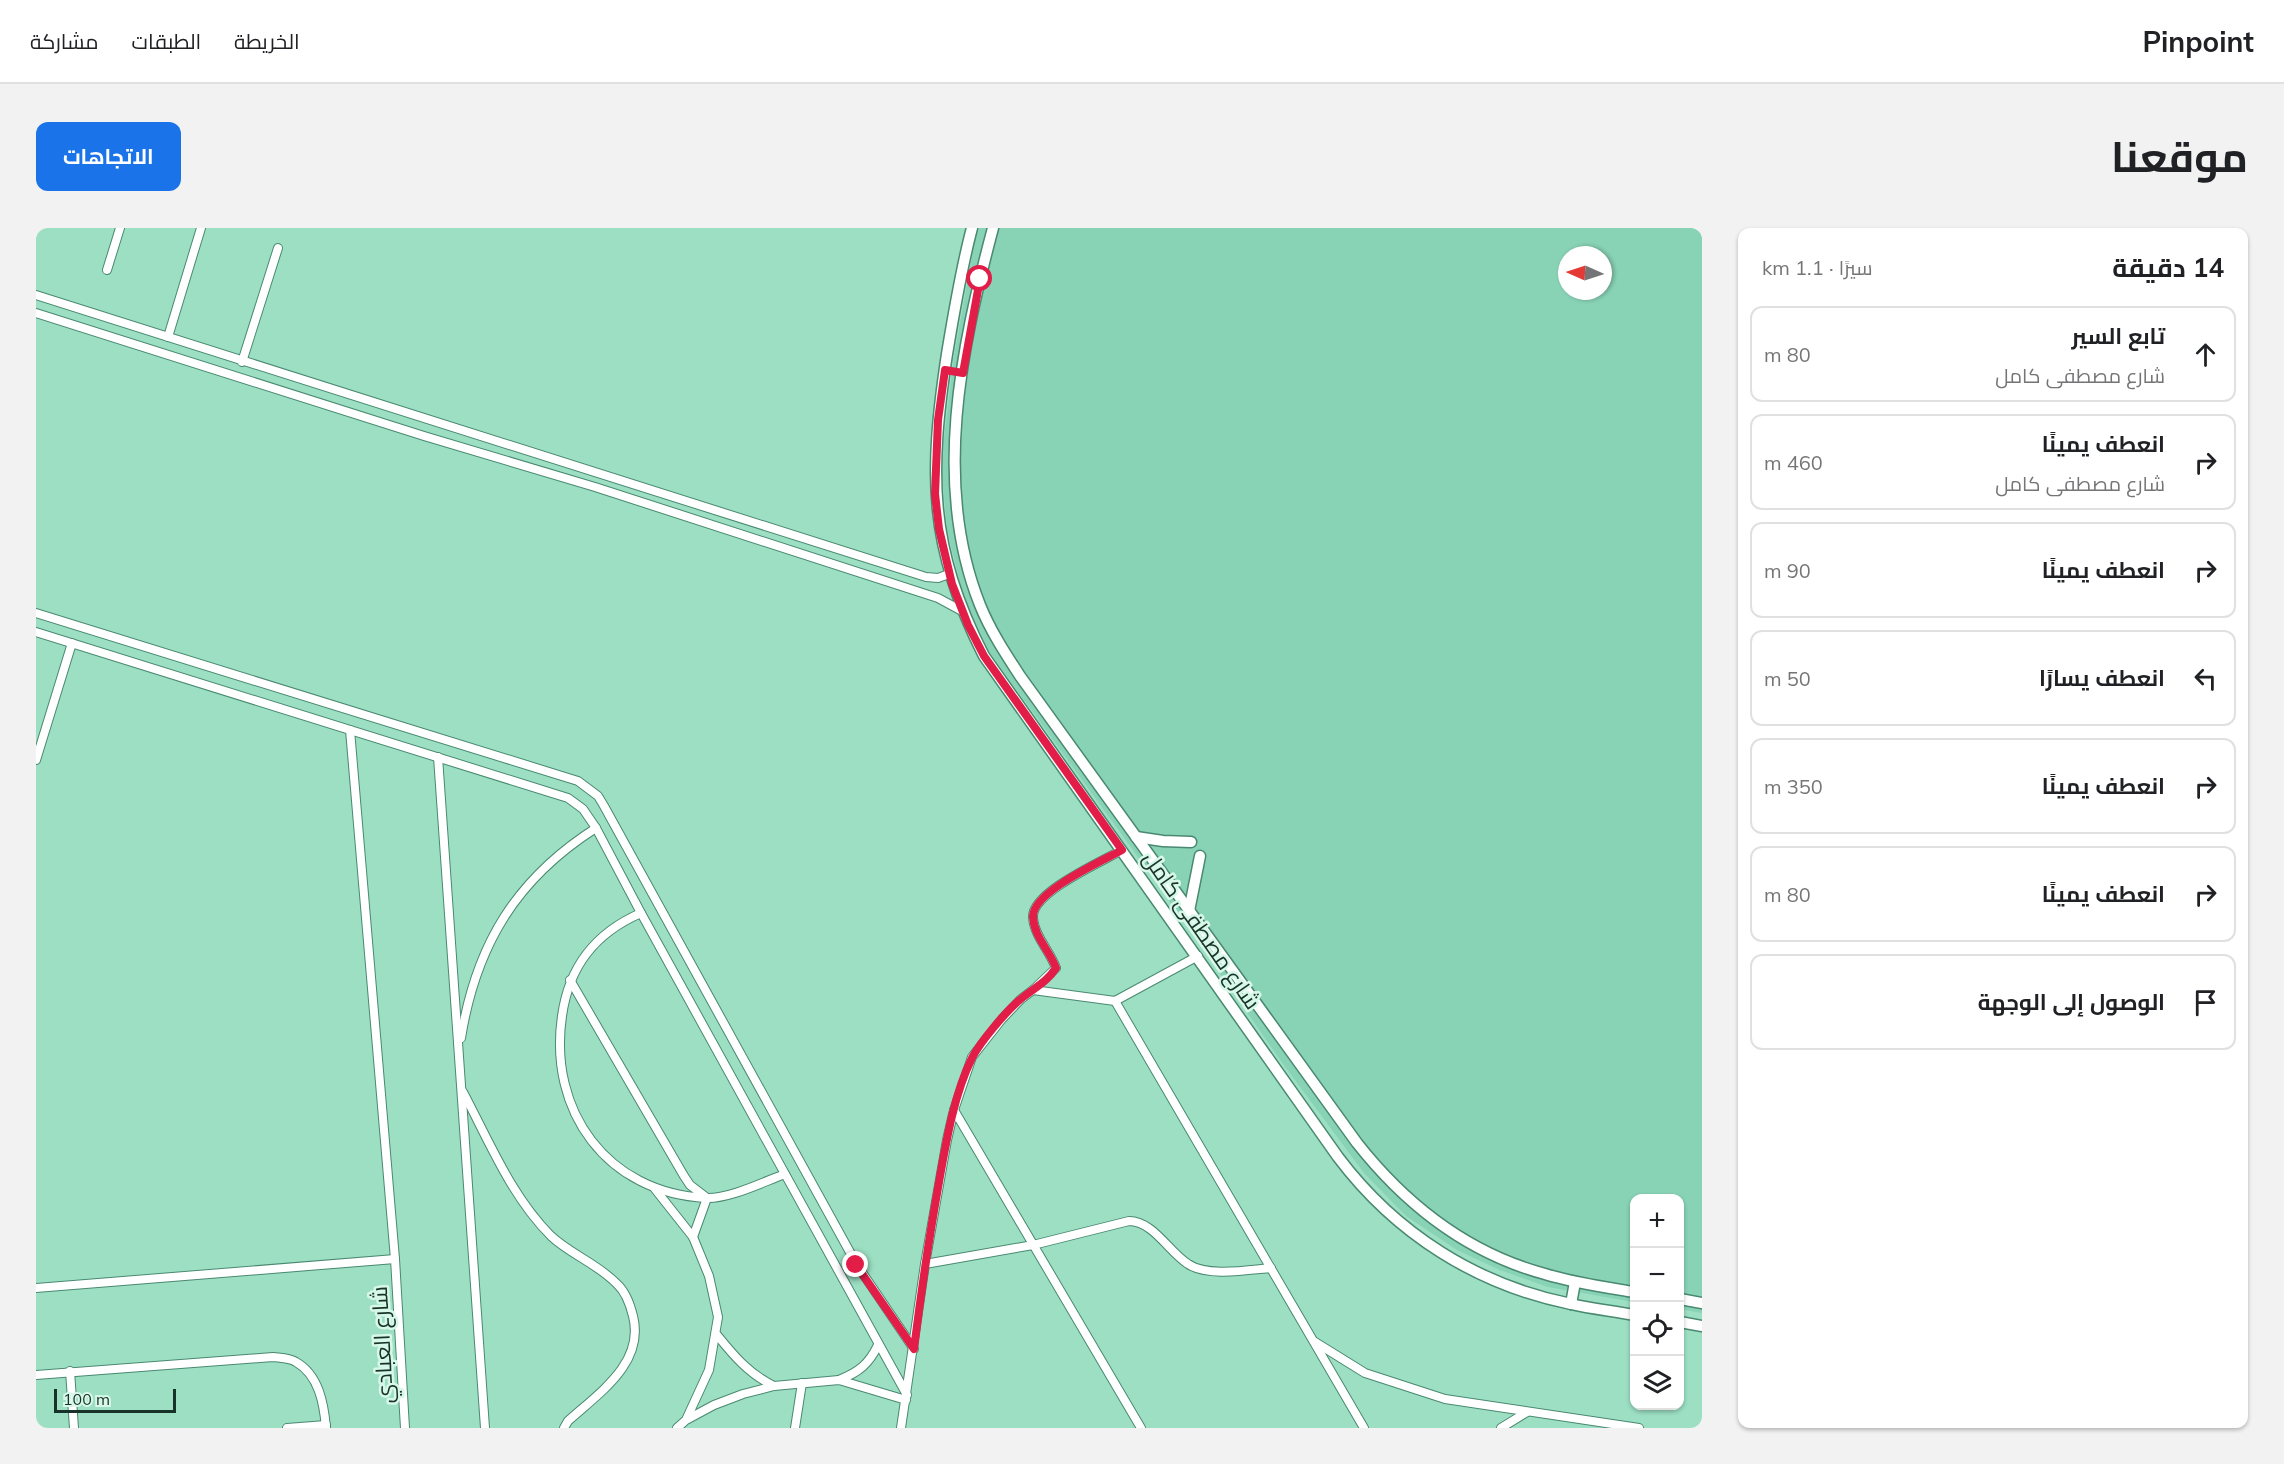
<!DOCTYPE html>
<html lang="ar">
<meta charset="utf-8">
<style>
:root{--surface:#fff;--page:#f2f2f2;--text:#202124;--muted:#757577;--line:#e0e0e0;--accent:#1a73e8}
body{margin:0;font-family:Mulish,Cairo,sans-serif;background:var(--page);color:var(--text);direction:rtl}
.controls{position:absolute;right:18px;bottom:18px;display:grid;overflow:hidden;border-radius:12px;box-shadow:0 2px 4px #0004}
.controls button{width:54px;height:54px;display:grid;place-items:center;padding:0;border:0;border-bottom:2px solid var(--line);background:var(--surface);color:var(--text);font:30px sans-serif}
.compass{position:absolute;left:1522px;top:18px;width:54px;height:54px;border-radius:50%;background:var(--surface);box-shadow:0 2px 4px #0004;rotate:273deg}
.scale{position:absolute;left:18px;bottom:15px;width:122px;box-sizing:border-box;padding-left:6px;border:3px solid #173228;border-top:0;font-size:16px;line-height:21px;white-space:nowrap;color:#173228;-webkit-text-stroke:4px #d7f8e9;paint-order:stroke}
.stop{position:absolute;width:18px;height:18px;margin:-14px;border:4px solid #e11d48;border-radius:50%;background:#fff}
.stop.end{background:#e11d48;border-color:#fff;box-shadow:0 2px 6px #0008}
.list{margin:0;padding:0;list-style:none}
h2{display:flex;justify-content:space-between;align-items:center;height:78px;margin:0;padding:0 24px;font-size:26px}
h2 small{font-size:20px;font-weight:400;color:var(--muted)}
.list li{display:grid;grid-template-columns:39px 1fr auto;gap:18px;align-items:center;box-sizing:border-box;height:96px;margin:0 12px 12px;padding:0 12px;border:2px solid var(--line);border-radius:12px}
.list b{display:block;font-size:22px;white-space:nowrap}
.list p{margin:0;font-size:20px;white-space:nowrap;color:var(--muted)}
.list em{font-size:20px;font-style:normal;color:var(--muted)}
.icon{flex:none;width:33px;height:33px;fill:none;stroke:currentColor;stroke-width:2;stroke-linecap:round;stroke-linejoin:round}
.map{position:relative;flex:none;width:1666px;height:1200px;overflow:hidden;direction:ltr;border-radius:12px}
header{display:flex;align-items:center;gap:36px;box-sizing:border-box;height:84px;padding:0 30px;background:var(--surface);border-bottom:2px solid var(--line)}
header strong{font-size:28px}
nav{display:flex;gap:33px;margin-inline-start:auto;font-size:21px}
.intro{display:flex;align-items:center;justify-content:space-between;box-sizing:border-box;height:144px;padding:0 36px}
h1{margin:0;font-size:42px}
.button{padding:15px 27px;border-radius:12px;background:var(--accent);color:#fff;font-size:21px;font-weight:700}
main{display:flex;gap:36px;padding:0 36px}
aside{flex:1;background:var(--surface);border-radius:12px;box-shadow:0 2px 4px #0004}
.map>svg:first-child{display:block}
.built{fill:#88d2b5;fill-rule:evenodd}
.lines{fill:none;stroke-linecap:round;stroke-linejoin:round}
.street-casing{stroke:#498971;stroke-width:10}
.secondary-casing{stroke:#498971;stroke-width:13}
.street{stroke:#fff;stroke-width:8}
.secondary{stroke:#fff;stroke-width:10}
.route{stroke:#e11d48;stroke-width:8}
.labels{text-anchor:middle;stroke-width:5;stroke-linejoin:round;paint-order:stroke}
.street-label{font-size:22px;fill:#173228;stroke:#d7f8e9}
</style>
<header>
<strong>Pinpoint</strong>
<nav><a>الخريطة</a><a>الطبقات</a><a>مشاركة</a></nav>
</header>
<div class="intro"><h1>موقعنا</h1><a class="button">الاتجاهات</a></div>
<main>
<aside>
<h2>14 دقيقة<small>سيرًا · 1.1 km</small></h2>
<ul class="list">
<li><svg class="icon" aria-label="ahead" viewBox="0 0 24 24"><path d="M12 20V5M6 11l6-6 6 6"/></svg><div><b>تابع السير</b><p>شارع مصطفى كامل</p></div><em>80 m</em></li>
<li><svg class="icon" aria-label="right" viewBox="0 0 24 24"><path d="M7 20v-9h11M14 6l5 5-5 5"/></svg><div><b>انعطف يمينًا</b><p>شارع مصطفى كامل</p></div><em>460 m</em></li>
<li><svg class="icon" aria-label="right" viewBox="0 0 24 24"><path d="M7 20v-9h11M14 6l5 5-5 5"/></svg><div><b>انعطف يمينًا</b></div><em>90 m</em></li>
<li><svg class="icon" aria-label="left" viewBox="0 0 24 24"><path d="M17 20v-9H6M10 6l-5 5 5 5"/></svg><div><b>انعطف يسارًا</b></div><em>50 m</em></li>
<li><svg class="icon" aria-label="right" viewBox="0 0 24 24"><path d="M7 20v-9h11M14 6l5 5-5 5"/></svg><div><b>انعطف يمينًا</b></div><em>350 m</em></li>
<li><svg class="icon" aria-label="right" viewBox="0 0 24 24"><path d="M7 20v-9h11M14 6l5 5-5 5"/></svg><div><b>انعطف يمينًا</b></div><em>80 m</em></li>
<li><svg class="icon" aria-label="arrive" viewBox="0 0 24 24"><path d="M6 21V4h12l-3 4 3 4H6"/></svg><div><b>الوصول إلى الوجهة</b></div></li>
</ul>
</aside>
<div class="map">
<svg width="1666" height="1200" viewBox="0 0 1666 1200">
<rect width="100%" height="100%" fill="#9cdfc3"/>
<path class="built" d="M943,0H1666V1085L1644,1081V970H1598V1074L1512,1059L1464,1042L1421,1022L1370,988L1328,945L1247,836L1118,651L954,425L927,368L911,301L905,235L918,128L939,12ZM1531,27H1567V63H1531Z"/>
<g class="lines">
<g class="street-casing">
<g id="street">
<path d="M71,42L84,0"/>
<path d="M0,67L890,349L902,350L913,346"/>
<path d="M0,85L388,208L559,259L902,370L926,383"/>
<path d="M132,109L165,0"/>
<path d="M206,134L242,20"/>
<path d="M0,385L542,553L562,568L568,578L821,1037L878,1121"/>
<path d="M0,404L532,570L547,581L560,600L605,685L871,1167"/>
<path d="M314,502L359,1031L369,1200"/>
<path d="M402,529L449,1200"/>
<path d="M0,532L36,415"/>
<path d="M605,685C559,705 533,738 526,788C512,883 571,965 670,970C693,971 727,954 749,946"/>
<path d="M534,752L648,948L654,957L671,970L657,1009"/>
<path d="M997,762L1020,740C1014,723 998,708 997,689C996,664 1067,633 1086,622"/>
<path d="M1079,773L1328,1200"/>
<path d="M425,810C440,717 480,651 560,600"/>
<path d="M427,864C453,913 475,968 515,1008C534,1026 562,1036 581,1056C590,1064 594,1076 597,1088C609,1135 563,1165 532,1193L528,1200"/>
<path d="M918,882L1105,1200"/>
<path d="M619,961L657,1009L673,1048L682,1089L673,1142L650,1192L641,1200"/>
<path d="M889,1036L997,1017L1093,993C1117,993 1133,1024 1152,1036C1171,1049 1212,1042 1235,1040"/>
<path d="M0,1060L359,1031"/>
<path d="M681,1107C698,1128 713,1146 738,1158"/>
<path d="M1279,1114L1329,1145L1409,1171L1603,1200"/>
<path d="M34,1143L38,1200"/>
<path d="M0,1147L237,1129C244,1130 254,1130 260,1134C283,1147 288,1176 290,1200"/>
<path d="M803,1152C823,1144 833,1136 842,1117"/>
<path d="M652,1191L678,1177L707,1166L738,1158L803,1152L870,1172"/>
<path d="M251,1200L290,1197"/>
<path d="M759,1200L766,1155"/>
<path d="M865,1200L889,1036L911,912L918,882L936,829L966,791L985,771L997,762L1079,773L1162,728"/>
<path d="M1465,1200L1491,1184"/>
</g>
</g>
<g class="secondary-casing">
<g id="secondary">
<path d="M936,0C925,41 918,84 911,126C893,245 892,318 948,428L1302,929C1360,1006 1441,1057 1535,1076C1556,1081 1578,1083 1598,1087"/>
<path d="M957,0C925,120 896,257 944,377C954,402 969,425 984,448L1321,915C1370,977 1431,1025 1509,1046C1538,1055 1568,1059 1598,1064"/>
<path d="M1100,609L1127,613L1155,614"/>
<path d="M1153,683L1164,628"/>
<path d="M1644,1071L1666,1075"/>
<path d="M1535,1076L1539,1054"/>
<path d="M1644,1094L1666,1098"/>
</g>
</g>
<use href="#street" class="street"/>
<use href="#secondary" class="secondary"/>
</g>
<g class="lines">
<path class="route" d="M820,1037L878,1121C885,1065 893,1010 903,954C910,914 918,866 936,830C944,814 971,782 986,770C998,760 1011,754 1020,740C1014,723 998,709 997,689C996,664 1066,633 1086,622L948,428L932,397L916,356L903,301L899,266L902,192L909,142L927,145L944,51"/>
</g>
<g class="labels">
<g class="street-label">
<text transform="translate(1166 702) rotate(55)" y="8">شارع مصطفى كامل</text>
<text transform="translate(346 1117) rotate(-93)" y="8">شارع العبادي</text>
</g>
</g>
</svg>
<div class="controls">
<button>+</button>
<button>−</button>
<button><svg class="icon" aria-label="locate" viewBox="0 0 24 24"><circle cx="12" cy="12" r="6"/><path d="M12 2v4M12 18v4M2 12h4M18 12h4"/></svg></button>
<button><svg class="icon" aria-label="layers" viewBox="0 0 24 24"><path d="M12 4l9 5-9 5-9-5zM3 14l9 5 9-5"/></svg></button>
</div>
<svg class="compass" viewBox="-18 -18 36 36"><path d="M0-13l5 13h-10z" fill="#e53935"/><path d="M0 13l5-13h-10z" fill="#757577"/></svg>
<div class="scale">100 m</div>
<div class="stop" style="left:944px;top:51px"></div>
<div class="stop end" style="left:820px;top:1037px"></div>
</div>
</main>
